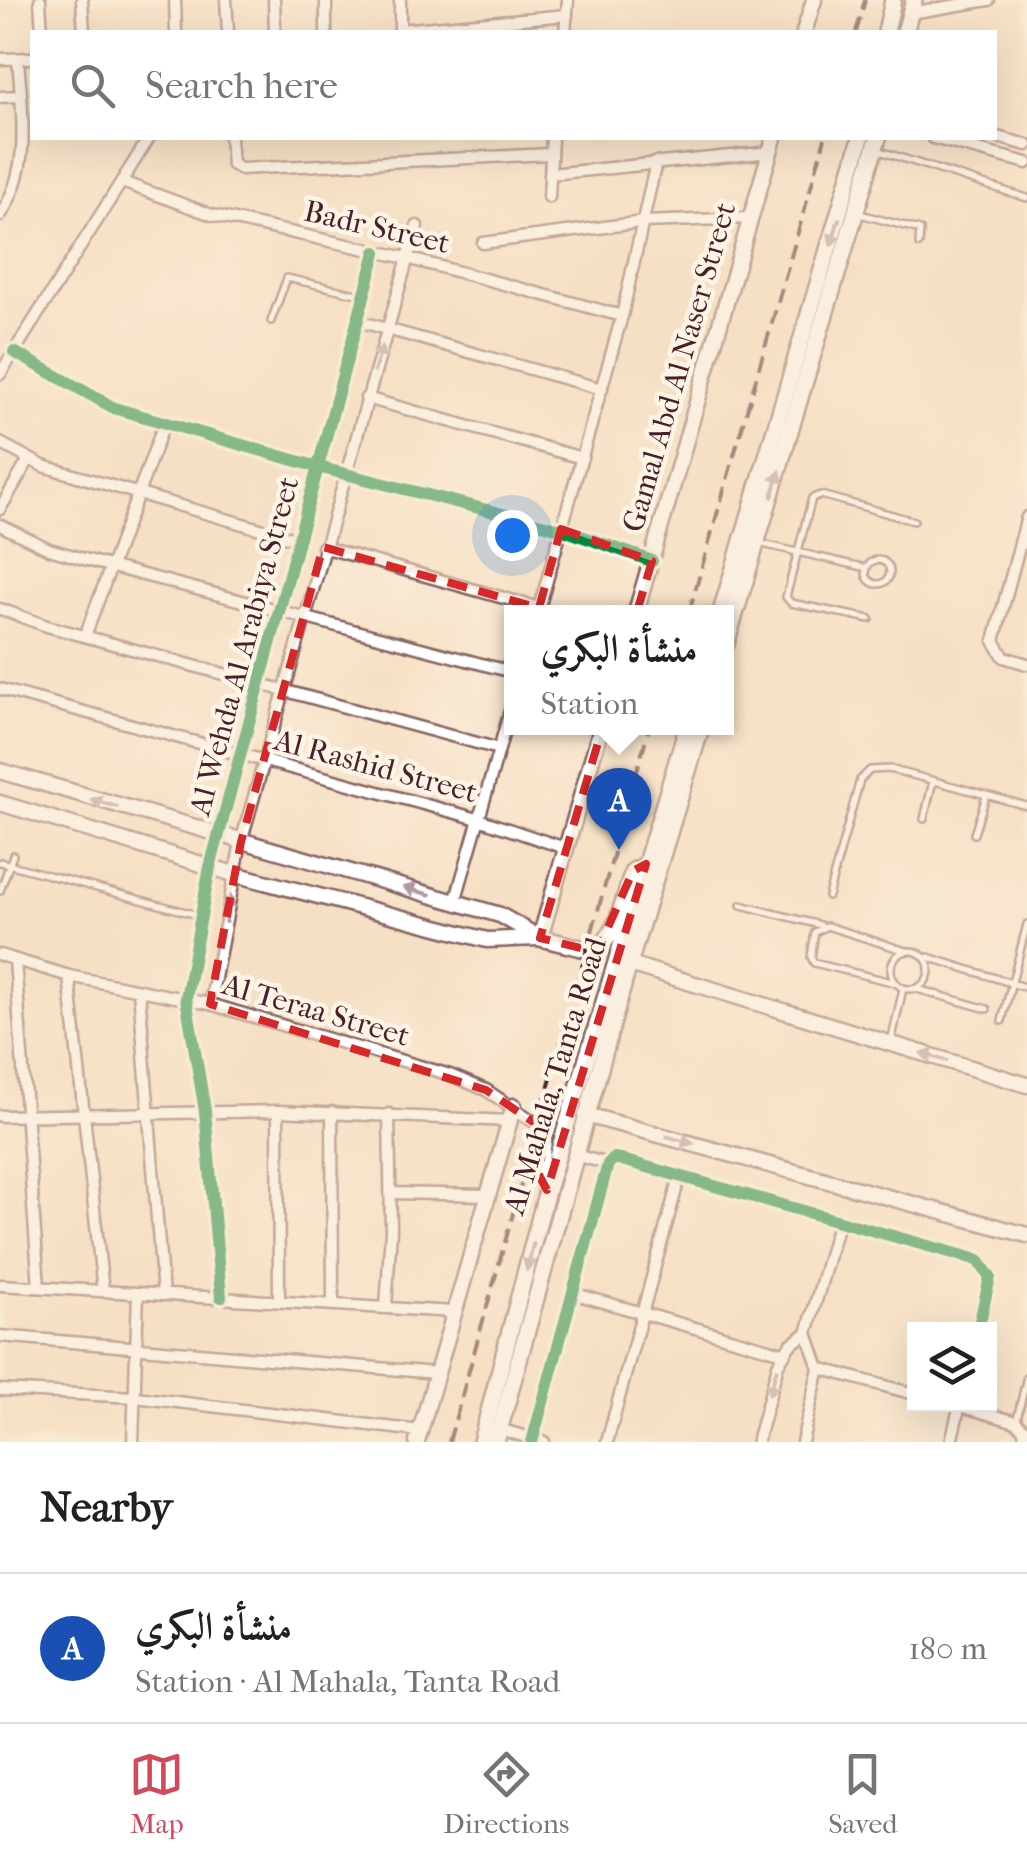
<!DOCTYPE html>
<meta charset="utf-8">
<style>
:root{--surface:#fff;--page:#f6f6f6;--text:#202124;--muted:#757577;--line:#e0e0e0;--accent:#d1495b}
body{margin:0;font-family:"IM FELL French Canon",Amiri,serif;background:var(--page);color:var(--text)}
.controls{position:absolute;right:30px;bottom:30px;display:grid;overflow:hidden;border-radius:0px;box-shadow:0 10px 40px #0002}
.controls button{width:90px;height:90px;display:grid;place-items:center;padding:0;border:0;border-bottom:2px solid var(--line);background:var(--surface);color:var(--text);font:50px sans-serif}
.you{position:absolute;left:512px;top:535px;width:35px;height:35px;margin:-25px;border:8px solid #fff;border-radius:50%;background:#1a73e8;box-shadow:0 0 0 15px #1a73e833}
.badge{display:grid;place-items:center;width:65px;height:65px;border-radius:50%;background:var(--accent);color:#fff;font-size:32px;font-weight:700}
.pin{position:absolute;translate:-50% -82px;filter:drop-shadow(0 2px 5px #0008)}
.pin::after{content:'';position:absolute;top:52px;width:35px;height:30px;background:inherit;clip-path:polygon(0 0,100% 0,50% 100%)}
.popup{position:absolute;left:504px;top:605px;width:230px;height:130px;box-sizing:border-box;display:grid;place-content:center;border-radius:0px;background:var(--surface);filter:drop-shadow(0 2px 8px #0005);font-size:32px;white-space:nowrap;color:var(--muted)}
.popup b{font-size:38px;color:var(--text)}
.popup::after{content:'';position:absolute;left:50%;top:100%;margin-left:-20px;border:20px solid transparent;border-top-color:var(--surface)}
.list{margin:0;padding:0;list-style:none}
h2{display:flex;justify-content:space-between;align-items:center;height:130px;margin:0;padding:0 40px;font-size:42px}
h2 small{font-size:32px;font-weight:400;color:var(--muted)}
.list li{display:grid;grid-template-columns:65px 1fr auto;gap:30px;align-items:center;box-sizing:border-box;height:150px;padding:0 40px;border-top:2px solid var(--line)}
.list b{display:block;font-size:38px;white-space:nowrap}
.list p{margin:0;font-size:32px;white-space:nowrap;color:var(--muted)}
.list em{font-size:32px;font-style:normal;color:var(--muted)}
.icon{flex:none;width:55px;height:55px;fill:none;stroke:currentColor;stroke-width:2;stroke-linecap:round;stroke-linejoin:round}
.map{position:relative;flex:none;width:1027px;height:1442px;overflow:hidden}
.search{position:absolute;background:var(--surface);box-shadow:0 10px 40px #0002;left:30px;right:30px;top:30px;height:110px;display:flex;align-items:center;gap:25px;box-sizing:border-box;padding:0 35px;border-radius:0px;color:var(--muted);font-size:38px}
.sheet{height:280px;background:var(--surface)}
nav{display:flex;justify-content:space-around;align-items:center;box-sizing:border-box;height:140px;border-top:2px solid var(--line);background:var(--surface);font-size:28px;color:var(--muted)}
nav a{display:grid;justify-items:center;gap:5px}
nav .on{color:var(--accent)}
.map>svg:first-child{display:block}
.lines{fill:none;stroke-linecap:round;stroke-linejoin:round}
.lane-casing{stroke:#866361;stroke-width:10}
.street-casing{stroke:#866361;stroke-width:15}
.secondary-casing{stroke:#866361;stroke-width:19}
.primary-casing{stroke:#866361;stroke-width:20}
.lane{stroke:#fff;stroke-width:5}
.street{stroke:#fff;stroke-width:10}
.secondary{stroke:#fff;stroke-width:14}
.primary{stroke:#fff;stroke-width:15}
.rail{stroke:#4a1f2b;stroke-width:4;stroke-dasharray:15 8;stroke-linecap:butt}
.cycleway-casing{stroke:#fcf5e5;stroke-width:19}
.cycleway{stroke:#00873e;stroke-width:12}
.oneway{fill:#ae9aa0}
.marked{fill:none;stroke:#d62828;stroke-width:8;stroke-dasharray:20 12;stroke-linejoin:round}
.labels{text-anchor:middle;stroke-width:9;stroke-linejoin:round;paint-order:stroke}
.street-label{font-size:30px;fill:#4a1f2b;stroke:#fcf5e5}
</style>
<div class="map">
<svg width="1027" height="1442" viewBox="0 0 1027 1442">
<rect width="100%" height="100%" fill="#fcf5e5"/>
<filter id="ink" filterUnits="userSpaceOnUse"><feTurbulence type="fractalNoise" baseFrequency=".01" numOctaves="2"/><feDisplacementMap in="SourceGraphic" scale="20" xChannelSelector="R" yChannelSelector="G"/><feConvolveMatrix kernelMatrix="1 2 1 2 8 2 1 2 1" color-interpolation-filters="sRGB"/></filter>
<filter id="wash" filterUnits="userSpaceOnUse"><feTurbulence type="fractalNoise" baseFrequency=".0048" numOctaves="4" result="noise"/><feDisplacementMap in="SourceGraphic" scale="40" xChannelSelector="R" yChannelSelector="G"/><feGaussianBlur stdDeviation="2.25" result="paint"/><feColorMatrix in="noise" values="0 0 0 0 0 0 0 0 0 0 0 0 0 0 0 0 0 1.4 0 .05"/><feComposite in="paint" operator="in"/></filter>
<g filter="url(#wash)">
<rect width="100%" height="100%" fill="#f6e0c5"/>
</g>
<g filter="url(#ink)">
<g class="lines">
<g class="lane-casing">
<g id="lane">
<path d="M877,150L1027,198"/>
<path d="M860,214L920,230L919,244"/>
<path d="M271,321L287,278L361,295"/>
<path d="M758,543L867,568"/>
<circle cx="878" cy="572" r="12"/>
<path d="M870,619L791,603L786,597L812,498L821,495L914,521"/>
<path d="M924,819L933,781"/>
<path d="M974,834L986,796"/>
<path d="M0,862L201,916"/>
<path d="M0,891L13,855"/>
<path d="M828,896L860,780L870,770L890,769L1027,806"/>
<path d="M741,905L820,925"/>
<circle cx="910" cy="970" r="19"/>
<path d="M928,957L1027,988"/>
<path d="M896,983L814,963L811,957L815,932L827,926L906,951"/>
<path d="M917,989L987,1009"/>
<path d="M1002,1021L1027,924"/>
<path d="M891,1042L903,989"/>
<path d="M1017,1419L1027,1376"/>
</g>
</g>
<g class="street-casing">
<g id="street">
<path d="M40,0L42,32"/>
<path d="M82,0L84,32"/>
<path d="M175,0L176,32"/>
<path d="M226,0L228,32"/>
<path d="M274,0L275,32"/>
<path d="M400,0V32"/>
<path d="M910,13L989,0"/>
<path d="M400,30L567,15"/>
<path d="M326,32V0"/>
<path d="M565,32L568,0"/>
<path d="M0,59L32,58"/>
<path d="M0,97L20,96"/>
<path d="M994,136L1027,145"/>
<path d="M230,138L232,164L240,169L551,154"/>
<path d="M933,138L1027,163"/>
<path d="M550,174L771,152"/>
<path d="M122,182L212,215L407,258L622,316"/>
<path d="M549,197L552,138"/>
<path d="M0,216C32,167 22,115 18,59"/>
<path d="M483,243L643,222L750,218"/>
<path d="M358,321L602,389"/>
<path d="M14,352L114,408L318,467L561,529L652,561"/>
<path d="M0,374L149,138"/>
<path d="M366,398L582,458"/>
<path d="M0,443L43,466L298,540"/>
<path d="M0,509L28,461"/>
<path d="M1027,517L994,641L1004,657L1027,664"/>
<path d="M0,525L49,549L109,566L512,672"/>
<path d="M323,547L539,608"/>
<path d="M0,609L47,626L499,749"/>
<path d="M538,612L622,316L656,162"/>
<path d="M85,636L164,424"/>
<path d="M0,689L478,819L565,848"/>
<path d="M455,902L512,704"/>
<path d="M0,955L69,976L210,1004L450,1075L486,1090L542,1127L546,1141L540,1179L547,1190"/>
<path d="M15,960L39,1287"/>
<path d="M69,976L103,1291"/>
<path d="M139,990L163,1295"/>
<path d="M210,1004L241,842L417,226"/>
<path d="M278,1111L279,1299"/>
<path d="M332,1112L333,1303"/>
<path d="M0,1116L278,1111L510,1121"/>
<path d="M575,1155L608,1164"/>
<path d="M391,1193L488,1195"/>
<path d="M0,1285L454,1312"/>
<path d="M572,1293L783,1353"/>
<path d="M221,1297L205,1111L186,998L210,867L376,252"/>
<path d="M386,1307L391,1230L389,1114"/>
<path d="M0,1336L436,1373"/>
<path d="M819,1368L914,1394"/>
<path d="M0,1390L135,1397L420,1431"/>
<path d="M954,1404L1016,1422L1024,1429L1025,1442"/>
<path d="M499,1429L544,1442"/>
<path d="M133,1442L138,1293"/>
<path d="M532,1442L608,1164L615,1158L978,1260L990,1277L978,1330"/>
<path d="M607,1442L680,1175"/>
<path d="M757,1442L778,1365L790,1345L807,1333L839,1220"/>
<path d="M802,1442L819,1368L807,1333"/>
<path d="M951,1442L960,1404"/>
</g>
</g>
<g class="secondary-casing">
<g id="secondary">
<path d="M804,32L814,0"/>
<path d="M636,612L774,138"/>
<path d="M0,771L500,915L540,938"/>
<path d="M0,803L234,874L487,940L539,938"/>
<path d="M540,938L601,728"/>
<path d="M629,964L1027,1085"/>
<path d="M586,1115L1027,1235"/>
<path d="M417,1442L514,1106"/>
</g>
</g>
<g class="primary-casing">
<g id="primary">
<path d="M886,32L893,0"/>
<path d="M905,32L914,0"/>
<path d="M721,612L861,138"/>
<path d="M726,644L878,138"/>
<path d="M540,938L594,951C618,937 624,896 633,871L646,864"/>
<path d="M481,1442L547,1190L687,728"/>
<path d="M496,1442L629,964L701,728"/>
</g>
</g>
<use href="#lane" class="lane"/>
<use href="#street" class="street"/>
<use href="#secondary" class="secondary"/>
<use href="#primary" class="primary"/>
<g class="rail">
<path d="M856,32L865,0"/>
<path d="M689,612L825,138"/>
<path d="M449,1442L649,728"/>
</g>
<g class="cycleway-casing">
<g id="cycleway">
<path d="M14,352L114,408L318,467L561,529L652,561"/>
<path d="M221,1297L205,1111L186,998L210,867L376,252"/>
<path d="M532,1442L608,1164L615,1158L978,1260L990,1277L978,1330"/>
</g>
</g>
<use href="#cycleway" class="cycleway"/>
</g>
<defs><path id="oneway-solid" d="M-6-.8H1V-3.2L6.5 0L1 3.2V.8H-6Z" transform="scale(2.5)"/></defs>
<g class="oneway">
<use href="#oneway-solid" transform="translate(835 232) rotate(107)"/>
<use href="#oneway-solid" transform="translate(378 359) rotate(-73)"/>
<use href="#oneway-solid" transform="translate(776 484) rotate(-73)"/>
<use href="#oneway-solid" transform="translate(104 803) rotate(-164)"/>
<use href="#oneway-solid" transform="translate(417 891) rotate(-164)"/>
<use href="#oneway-solid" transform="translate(228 909) rotate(-79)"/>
<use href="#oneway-solid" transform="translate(934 1057) rotate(-163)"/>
<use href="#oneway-solid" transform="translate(680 1140) rotate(15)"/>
<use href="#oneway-solid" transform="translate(530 1257) rotate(104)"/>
<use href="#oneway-solid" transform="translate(773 1382) rotate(106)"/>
</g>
</g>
<path d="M0 0H1027V1442H0ZM561,529L652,561L540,938L597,952L633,871L646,864L547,1190L539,1175L545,1130L486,1090L210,1004L241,842L323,547L539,608Z" fill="#f6e0c5" fill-opacity=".55" fill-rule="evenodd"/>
<path class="marked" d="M561,529L652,561L540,938L597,952L633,871L646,864L547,1190L539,1175L545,1130L486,1090L210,1004L241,842L323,547L539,608Z"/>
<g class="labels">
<g class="street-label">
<text transform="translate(377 227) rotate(13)" y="10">Badr Street</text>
<text transform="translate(679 367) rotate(-74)" y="10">Gamal Abd Al Naser Street</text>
<text transform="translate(244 646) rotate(-75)" y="10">Al Wehda Al Arabiya Street</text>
<text transform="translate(376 766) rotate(15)" y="10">Al Rashid Street</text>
<text transform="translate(316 1010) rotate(16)" y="10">Al Teraa Street</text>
<text transform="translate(555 1076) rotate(-73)" y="10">Al Mahala, Tanta Road</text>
</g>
</g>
</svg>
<div class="controls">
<button><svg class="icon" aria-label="layers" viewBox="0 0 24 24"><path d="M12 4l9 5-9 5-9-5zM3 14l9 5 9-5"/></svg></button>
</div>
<div class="you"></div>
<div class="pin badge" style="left:619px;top:850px;background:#1a4fb4">A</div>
<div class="popup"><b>منشأة البكري</b>Station</div>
<div class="search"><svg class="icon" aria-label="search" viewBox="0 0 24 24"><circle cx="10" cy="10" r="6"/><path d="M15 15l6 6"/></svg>Search here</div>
</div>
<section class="sheet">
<h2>Nearby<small></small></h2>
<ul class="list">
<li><span class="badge" style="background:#1a4fb4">A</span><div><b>منشأة البكري</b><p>Station · Al Mahala, Tanta Road</p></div><em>180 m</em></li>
</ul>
</section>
<nav>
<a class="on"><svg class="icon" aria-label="map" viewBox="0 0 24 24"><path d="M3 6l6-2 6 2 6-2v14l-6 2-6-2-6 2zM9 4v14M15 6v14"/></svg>Map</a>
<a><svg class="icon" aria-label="directions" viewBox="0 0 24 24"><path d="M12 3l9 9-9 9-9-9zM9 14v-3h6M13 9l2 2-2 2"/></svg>Directions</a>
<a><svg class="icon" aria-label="saved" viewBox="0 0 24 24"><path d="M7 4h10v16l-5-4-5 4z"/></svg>Saved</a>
</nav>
